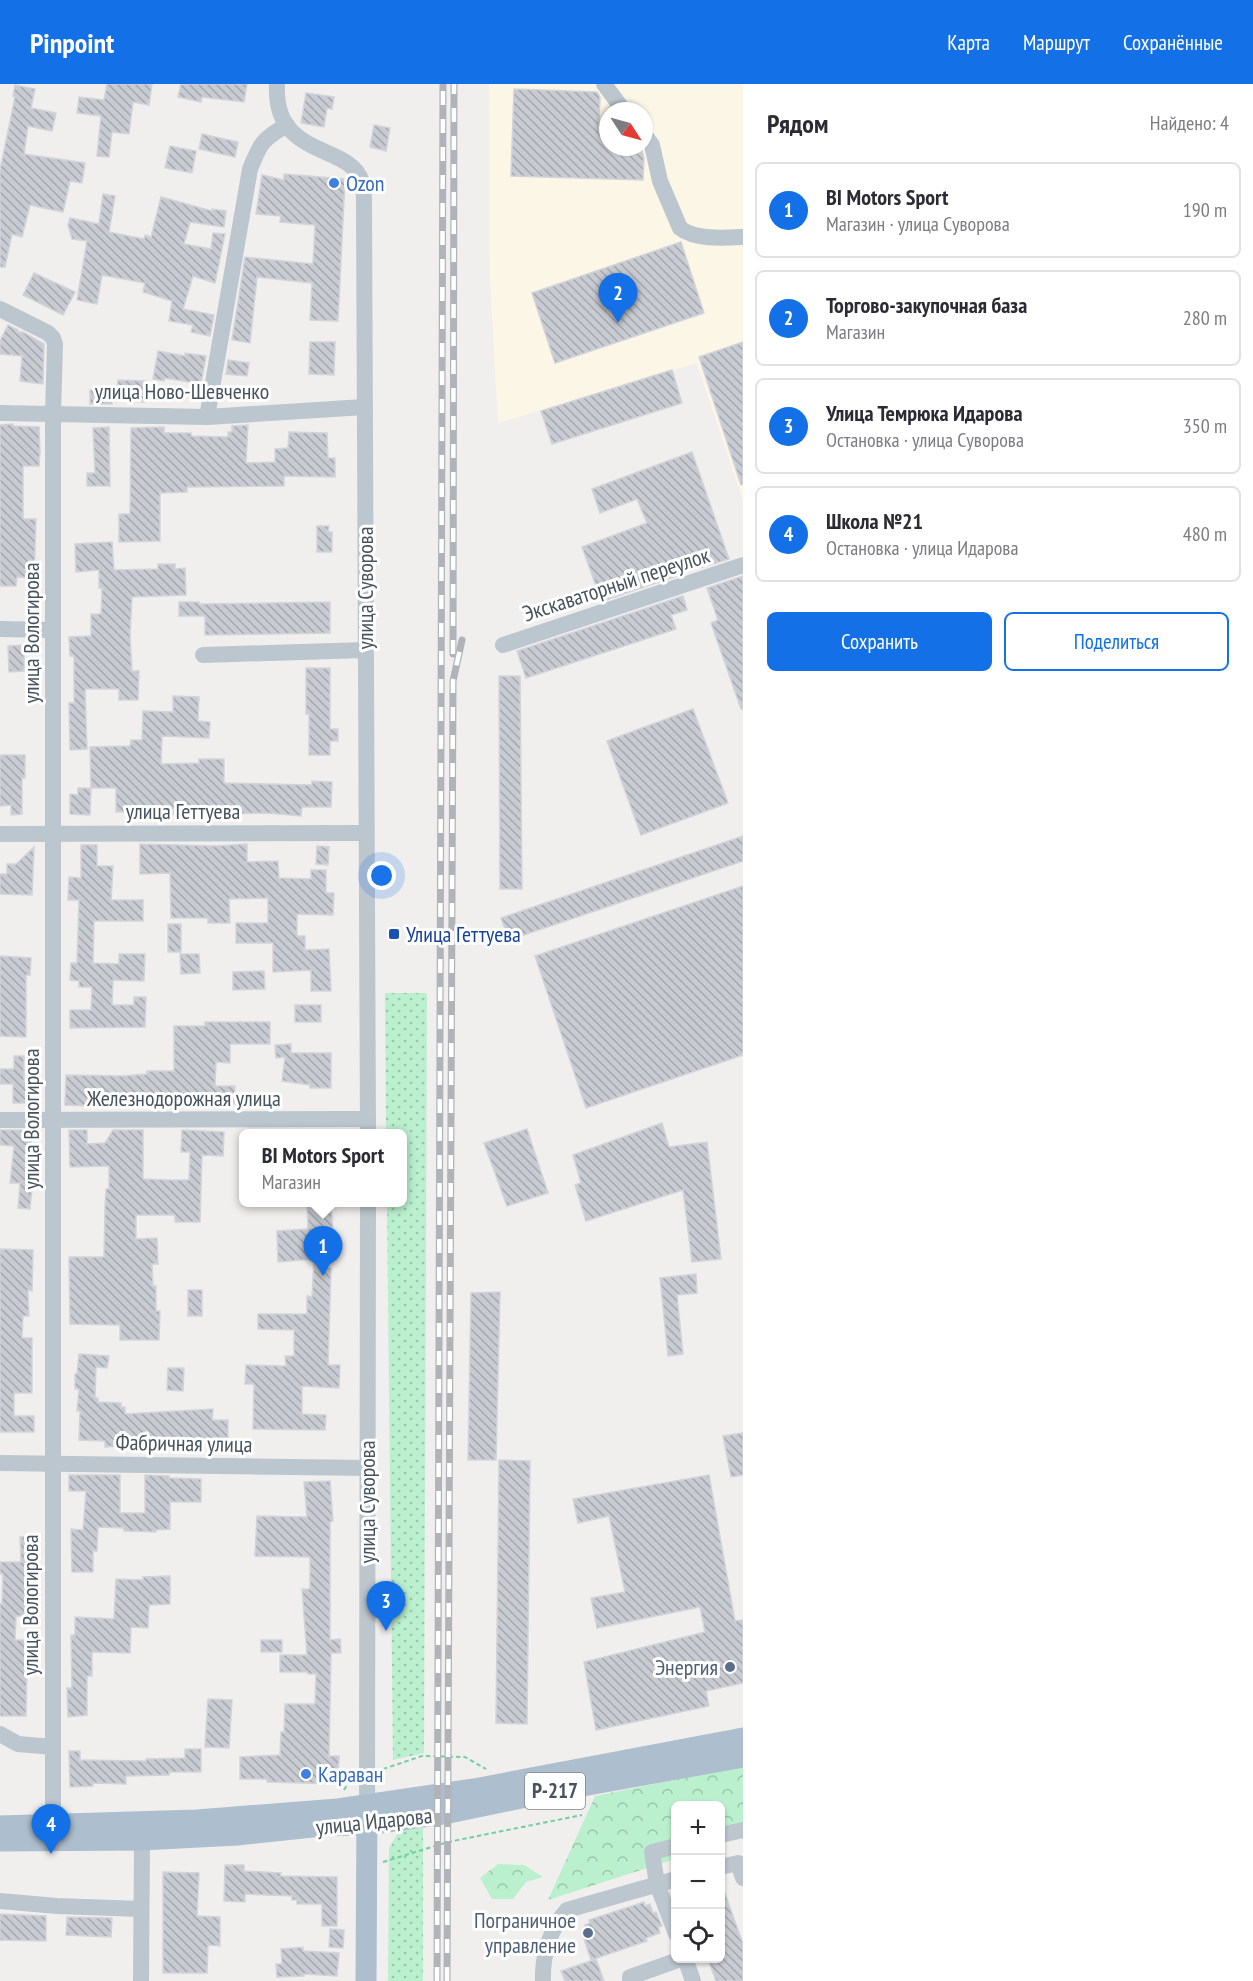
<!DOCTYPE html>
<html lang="ru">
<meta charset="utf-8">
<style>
:root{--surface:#fff;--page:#f2f2f3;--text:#2b2b33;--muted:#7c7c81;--line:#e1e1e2;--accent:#1370e6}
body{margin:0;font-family:"PT Sans Narrow",sans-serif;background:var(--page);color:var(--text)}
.controls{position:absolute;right:18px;bottom:18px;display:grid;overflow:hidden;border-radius:9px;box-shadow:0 2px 4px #0004}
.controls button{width:54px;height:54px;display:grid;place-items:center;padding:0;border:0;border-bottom:2px solid var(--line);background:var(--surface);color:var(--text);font:30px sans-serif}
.compass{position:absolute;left:599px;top:18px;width:54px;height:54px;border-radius:50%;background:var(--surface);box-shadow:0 2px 4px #0004;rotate:126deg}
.you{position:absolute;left:382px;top:792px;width:21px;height:21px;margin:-15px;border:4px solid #fff;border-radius:50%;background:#1a73e8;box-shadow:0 0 0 9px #1a73e833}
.badge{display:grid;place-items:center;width:39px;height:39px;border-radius:50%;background:var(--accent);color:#fff;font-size:20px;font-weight:700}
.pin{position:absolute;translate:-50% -50px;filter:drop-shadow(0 2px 3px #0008)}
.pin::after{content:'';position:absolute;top:32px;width:21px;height:18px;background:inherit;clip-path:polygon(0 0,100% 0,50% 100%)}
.popup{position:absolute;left:239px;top:1045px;width:168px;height:78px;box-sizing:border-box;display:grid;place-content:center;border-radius:9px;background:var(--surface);filter:drop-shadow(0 2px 4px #0005);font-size:20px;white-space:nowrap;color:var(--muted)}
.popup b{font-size:22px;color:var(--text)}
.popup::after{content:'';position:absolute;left:50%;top:100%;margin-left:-12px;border:12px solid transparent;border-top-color:var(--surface)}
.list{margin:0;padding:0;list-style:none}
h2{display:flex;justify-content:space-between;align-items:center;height:78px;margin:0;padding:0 24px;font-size:26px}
h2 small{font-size:20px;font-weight:400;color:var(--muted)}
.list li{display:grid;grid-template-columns:39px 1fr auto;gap:18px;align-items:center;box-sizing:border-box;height:96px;margin:0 12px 12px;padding:0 12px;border:2px solid var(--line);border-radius:9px}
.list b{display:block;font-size:22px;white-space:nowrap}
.list p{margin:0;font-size:20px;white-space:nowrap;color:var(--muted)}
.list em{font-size:20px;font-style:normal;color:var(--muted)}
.actions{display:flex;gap:12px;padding:18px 24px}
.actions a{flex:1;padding:14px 0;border:2px solid var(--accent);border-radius:9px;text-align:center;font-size:21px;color:var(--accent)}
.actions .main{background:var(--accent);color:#fff}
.icon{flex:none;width:33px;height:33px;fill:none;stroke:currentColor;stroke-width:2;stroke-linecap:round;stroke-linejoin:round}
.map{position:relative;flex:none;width:743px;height:1897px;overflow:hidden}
header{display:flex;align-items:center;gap:36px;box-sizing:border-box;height:84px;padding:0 30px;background:var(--accent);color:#fff}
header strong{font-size:28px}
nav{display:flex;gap:33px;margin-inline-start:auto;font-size:21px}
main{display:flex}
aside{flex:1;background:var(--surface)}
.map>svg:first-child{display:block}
.commercial{fill:#fcf6e7;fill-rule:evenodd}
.green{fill:url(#green-dots)}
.forest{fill:url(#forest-crowns)}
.building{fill:url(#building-back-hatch);stroke:#d2d4da;stroke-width:1.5}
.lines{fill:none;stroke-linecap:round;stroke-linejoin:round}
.path{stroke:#72cfa1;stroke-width:2;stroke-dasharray:4.5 3;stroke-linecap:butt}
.minor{stroke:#bcc6ce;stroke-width:16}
.major{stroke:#adbece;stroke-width:21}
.rail-casing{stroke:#b0b4b9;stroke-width:7}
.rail{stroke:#fff;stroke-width:4.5;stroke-dasharray:14;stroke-linecap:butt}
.shop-dot{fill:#3f7fe0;stroke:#fff;stroke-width:2}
.transit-dot{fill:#1a4fb4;stroke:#fff;stroke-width:2}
.service-dot{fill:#5c6f8a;stroke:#fff;stroke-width:2}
.labels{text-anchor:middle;stroke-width:6;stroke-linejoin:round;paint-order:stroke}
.shield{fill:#fff;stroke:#7e868d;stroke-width:1.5}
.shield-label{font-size:21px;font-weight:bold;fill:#46525c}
.shop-label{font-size:22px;fill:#366cbe;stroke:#fff;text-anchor:start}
.street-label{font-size:22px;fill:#46525c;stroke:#fff}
.transit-label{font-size:22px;fill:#164399;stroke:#fff;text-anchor:start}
.service-label{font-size:22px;fill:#4e5e75;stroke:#fff;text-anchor:end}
</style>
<header>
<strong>Pinpoint</strong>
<nav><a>Карта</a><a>Маршрут</a><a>Сохранённые</a></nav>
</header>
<main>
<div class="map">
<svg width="743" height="1897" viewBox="0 0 743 1897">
<defs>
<pattern id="green-dots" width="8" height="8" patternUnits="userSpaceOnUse" patternTransform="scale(1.5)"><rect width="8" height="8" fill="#bbf0cf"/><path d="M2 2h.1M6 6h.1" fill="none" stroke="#9ac5ab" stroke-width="1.8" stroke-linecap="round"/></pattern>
<pattern id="forest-crowns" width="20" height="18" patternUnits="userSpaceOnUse" patternTransform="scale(1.5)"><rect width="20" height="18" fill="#bbf0cf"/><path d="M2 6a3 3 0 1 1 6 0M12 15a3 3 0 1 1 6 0" fill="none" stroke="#9ac5ab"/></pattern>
<pattern id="building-back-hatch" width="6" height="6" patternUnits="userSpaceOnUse" patternTransform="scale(1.5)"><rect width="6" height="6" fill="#c8cbd1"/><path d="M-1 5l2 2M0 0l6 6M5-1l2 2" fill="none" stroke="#a4a7ad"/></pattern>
</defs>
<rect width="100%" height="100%" fill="#f1eeee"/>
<path class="commercial" d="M489,0H743V417L697,279L498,339L490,198ZM608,27H644V63H608Z"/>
<g class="green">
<path d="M385,909H427L424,1669L393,1676L387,1119L403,1118V1050L386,1049Z"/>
<path d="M423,1744V1897H388L389,1764L400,1745Z"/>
</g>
<g class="forest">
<path d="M743,1682V1753L721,1760L720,1722H676L675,1775L548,1816L595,1712Z"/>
<path d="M498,1780L524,1781L543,1793L526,1798L513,1815H492L480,1794Z"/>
</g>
<g class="building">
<path d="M107,0H152L149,21L133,18L129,50L112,48L109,73L97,72L101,32L77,29L79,13L104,16Z"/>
<path d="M181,0H247L244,18L202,13L201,18L178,13Z"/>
<path d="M15,1L35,5L31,24L56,29L52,47L28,42L24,70L85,79L82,99L70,97L63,128L30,121L22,153L12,150L5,183H0V86L15,13L13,12Z"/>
<path d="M514,5L597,8L600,13L599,43H608L607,62L641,63L644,74L643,96L511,92Z"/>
<path d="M306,9L334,13L332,25L327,24L324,43L301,39Z"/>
<path d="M374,41L390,44L386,67L370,63Z"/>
<path d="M202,50L238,58L235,73L199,65Z"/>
<path d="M170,62L196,67L192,89L165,84Z"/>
<path d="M284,90L345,95L338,237L310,236L312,199L257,193L250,259L232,256L245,173L313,180L315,141L280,138L281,132L256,130L262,91L284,96Z"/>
<path d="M103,110L115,112L109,148L144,155L145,151L151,153L161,113L212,127V125L226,127L224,143L190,138L184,160L211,165L213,149L225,150L215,199L193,192L183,225L214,231L210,252L191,248L193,241L169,237L172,217L143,208L145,199L102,191L97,220L77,216L87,157L72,155L68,141L70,134L99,140Z"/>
<path d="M681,158L704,229L555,279L532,209Z"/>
<path d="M34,189L75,208L63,231L23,211Z"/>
<path d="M8,241L18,246L17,248H23L44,260L43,300L20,297L22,272L0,270V257Z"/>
<path d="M310,258H335L334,291L309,290Z"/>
<path d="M743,258V400L741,401L699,273Z"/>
<path d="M158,267L185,272V269L206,272L201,300L165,294L164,297L153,295Z"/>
<path d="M228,276L249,279L247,292L226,290Z"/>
<path d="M672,286L682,319L552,360L541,327Z"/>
<path d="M118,296L146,297L145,318L112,317V320H90V306H117Z"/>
<path d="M13,340V342L39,343L40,368L39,382H23V435H36L34,494L17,493L16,502H0V341Z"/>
<path d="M248,341L246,379L275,378V365L288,364L289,348L327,349L328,374H335V393L284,392V402L187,403V408L160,409V457L119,458V430H130L131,344L164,343V349H191V352L228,353V348H232V342Z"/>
<path d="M109,343L110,402H87V389H95L93,344Z"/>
<path d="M692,368L729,475L700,484L697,482L685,485L683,490L606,516L600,513L582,463L647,439L637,415L600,429L592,405Z"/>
<path d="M317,442H329L328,448H332V468H317Z"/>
<path d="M112,458L114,486L158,485V480H175V485L185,484L186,511L132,513L130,552L132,587H139L138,616H119V605H85L87,665L70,666L69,619H74V572H70L69,553L91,552V530H101L102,504H99V486L76,488L75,460Z"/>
<path d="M743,492V625H741L711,539L718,536L707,504Z"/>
<path d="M683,512L687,526L671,531L676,545L526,594L517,567Z"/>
<path d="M179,518H199V520L330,518V549L205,551V532H179Z"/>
<path d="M24,561V587L9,588L8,562Z"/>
<path d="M306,584H330V645H338V657H330V671H309V630H306Z"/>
<path d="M499,592H520L522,805H500Z"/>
<path d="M173,612L199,613L198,637L210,638L209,654L162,652L161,680L199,679V675H224V699L312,701V697L332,698L331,723H302L301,732L268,729L162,731V727L116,728V704H91L90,663L130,662L131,656H142L143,627L173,628Z"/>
<path d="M693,625L728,719L641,751L607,657Z"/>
<path d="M0,671H25V694H22V730L11,731V721L0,722Z"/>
<path d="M78,704H91L90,731L70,730V710L78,711Z"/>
<path d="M743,752V777L509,856L501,834Z"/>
<path d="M140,760L217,762L247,760V778L278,777L279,794L311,795V786H326V809H334L333,831L297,830V852H305V866L329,865L331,907H311V886L273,888V859H236V839H268V814L229,815L230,839H208V834H171L170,789L140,790Z"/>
<path d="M81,761H97V782H113L111,816H143V837H94L93,879L119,880V870H145L144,897L113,896L112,921H134V913H146L145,943L70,944V926H91L92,903H79V897L70,896L71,879H77L79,816H68L69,793L81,794Z"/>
<path d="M317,762L329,763L328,781L316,780Z"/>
<path d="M34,763L32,811L0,810V790H7V780H16Z"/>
<path d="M743,802V971L586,1024L535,872Z"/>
<rect x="168" y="840" width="13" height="28"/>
<path d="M180,870H199L200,889L181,890Z"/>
<path d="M0,872L31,874L30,891H26V953L0,952Z"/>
<path d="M264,887L265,905L233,906V888Z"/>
<rect x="295" y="921" width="26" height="17"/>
<path d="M205,938H270V960H230V979L216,978L215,1002H235L234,1020L147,1018V1009L112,1012V1015L90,1014V1022L65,1021L66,991L124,992L147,990V987H174V942H205Z"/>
<path d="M291,960V969H331V1004H310V1001L282,997L285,973L276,974L275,961Z"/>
<path d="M14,972H24V998H33V1019H13V1000H0V985H14Z"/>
<path d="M662,1039L669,1063L707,1058L721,1175L692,1178L683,1106L586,1137L575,1101L581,1099L573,1071Z"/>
<path d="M527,1045L548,1109L507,1122L484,1059Z"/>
<path d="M0,1046H32L30,1084H34L30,1125L18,1124L20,1099H10L14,1062L0,1061Z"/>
<path d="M69,1046H87V1060L105,1059L113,1046H143V1095L167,1096H189L190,1068H181L182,1046L224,1048L223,1072L202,1071L200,1138H175V1131H136V1155L157,1154L158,1180H152L153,1202H156V1227H160L159,1256H120V1241L70,1240L69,1173H104L105,1123L106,1105H109V1082L70,1083Z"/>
<path d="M307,1119H331L333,1150L325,1151L326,1184H331L328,1281H340L339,1304L302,1302V1330L326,1331L325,1346L253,1345L254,1300H245L246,1281L286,1282L285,1272H294V1246L258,1245V1230H307V1212L312,1213L314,1175L278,1178L277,1147L308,1145Z"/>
<path d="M0,1165L33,1166L32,1207L28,1206L29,1232H23L22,1254H32V1309H14V1332H34V1348H0Z"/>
<path d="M696,1190L697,1209L677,1211L683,1270L668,1272L660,1194Z"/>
<rect x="188" y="1206" width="14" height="26"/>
<path d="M500,1208L496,1376H468L471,1209Z"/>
<path d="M79,1270L109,1272L107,1284L96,1283L95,1314H98V1318L121,1319V1323H125V1330L213,1325L212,1336H228V1355H191V1362H176V1358L105,1363V1357L79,1356L80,1327H77L79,1305H75V1290H77Z"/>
<path d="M168,1284H184L183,1307L167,1306Z"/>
<path d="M743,1349V1391L731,1393L723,1352Z"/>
<path d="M499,1376L530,1377L527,1640L496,1639Z"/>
<path d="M69,1391H120V1429H145V1391L169,1392V1394L201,1395V1418H170V1445L156,1446V1448L124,1447V1444L98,1443L97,1467H93V1488H72L71,1445L83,1446L86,1407H69Z"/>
<path d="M709,1391L735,1537L743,1536V1599L706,1607L709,1622L596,1646L584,1578L705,1548L700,1523L597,1544L591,1514L625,1508L609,1432L578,1439L573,1415Z"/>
<path d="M330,1397L333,1437L330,1438V1556L340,1555L341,1569H331L329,1672H339L338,1700L267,1698V1695H240V1673L280,1671L281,1648H284L285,1620H315L316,1590H308L307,1588H280V1571H307L302,1505H310V1473L255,1472L257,1432L307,1433L304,1398Z"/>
<path d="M34,1452V1495H33L32,1532H16L15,1556H37V1584H27L26,1632H0V1520H2L3,1490H0V1478H21L20,1453Z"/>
<path d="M170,1492V1520L149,1521L148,1544L131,1543L130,1569L92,1568V1592H87V1631L68,1633L67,1604H72L71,1551H75V1533L114,1535L116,1495L143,1496V1493Z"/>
<rect x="261" y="1556" width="21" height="12"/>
<path d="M208,1615L232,1616L229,1664L205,1663Z"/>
<path d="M185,1665H201V1688H169V1691L126,1692V1700L93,1699V1702L70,1703L69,1667H80V1676L146,1677V1675L185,1674Z"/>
<path d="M225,1781H244V1787L281,1789L280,1792L337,1793V1842H322V1820H297V1816H292V1812L245,1810V1818L224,1817Z"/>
<path d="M163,1788L199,1789L197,1832L220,1833V1862L208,1861L207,1889H163Z"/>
<path d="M722,1801L743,1860V1897H716L708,1875H720V1802Z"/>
<path d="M644,1818L645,1822L650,1820L653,1829L656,1828L662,1842L658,1843L660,1849L646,1854L647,1857L591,1876L583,1852L588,1850L585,1841L590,1839L589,1836Z"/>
<path d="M0,1830L46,1832V1857L0,1856Z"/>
<path d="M67,1833L112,1834L111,1853L66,1851Z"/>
<path d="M330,1845L344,1846L343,1864L329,1863Z"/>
<path d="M303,1863V1867L339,1869L337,1892L304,1890V1892L277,1893L276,1880H282L281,1865Z"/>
<path d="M596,1875L604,1897H565L561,1887Z"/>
</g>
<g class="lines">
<g class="path">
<path d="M383,1685L422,1672L465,1673L486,1685"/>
<path d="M344,1706L352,1693"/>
<path d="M383,1778L448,1758L582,1731"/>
</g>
<g class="minor">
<path d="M277,0C273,76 350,58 362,98C364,105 364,114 364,121L368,1050"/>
<path d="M604,0L624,27"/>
<path d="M644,50L652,61L660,97L680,144C695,156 724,154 743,153"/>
<path d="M0,225L48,249L53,254L55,260L53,329V1741"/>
<path d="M0,329L207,333L364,323"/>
<path d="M207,333L250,85C260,60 262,55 287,41"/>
<path d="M0,545L53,546"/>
<path d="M503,561L743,481"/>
<path d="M203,571L365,566"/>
<path d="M0,750L366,749"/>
<path d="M0,1036L368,1035"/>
<path d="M0,1379L368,1384"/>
<path d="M0,1650L18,1660L53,1663"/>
<path d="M367,1720L368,1118"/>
<path d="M720,1751L743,1746"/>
<path d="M676,1762L652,1768L657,1800L676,1850"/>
<path d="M720,1783L738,1779L743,1794"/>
<path d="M0,1817L57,1822L141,1825"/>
<path d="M685,1874L693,1897"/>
<path d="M141,1897L142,1756"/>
<path d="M543,1897C542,1872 550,1844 567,1826L676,1795"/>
<path d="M630,1897V1893L684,1874"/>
</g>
<g class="major">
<path d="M0,1742L197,1736L338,1725L474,1705L743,1654"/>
<path d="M0,1757L142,1756L237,1751L322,1742L367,1741L449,1729L555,1707L743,1673"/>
<path d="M366,1897L367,1727"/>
</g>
<g class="rail-casing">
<g id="rail">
<path d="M453,570L454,0"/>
<path d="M437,1897L443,0"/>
<path d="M447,1897L453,597L462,556"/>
</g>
</g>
<use href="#rail" class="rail"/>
</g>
<g class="shop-dot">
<circle cx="334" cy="99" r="6"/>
<circle cx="306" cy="1690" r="6"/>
</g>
<rect class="transit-dot" x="388" y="844" width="12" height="12" rx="3"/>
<g class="service-dot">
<circle cx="730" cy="1583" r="6"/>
<circle cx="588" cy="1849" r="6"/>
</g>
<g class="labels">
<rect class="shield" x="525" y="1689" width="60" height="36" rx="4.5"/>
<g class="shield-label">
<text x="555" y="1714">Р-217</text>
</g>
<g class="shop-label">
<text x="346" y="107">Ozon</text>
<text x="318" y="1698">Караван</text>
</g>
<g class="street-label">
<text x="182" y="315">улица Ново-Шевченко</text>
<text transform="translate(616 500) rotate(-18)" y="8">Экскаваторный переулок</text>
<text transform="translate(365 504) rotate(-90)" y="8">улица Суворова</text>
<text transform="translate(31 549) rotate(-90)" y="8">улица Вологирова</text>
<text x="183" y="735">улица Геттуева</text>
<text x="184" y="1022">Железнодорожная улица</text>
<text transform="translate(31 1035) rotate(-90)" y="8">улица Вологирова</text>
<text transform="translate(184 1359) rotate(1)" y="8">Фабричная улица</text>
<text transform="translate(367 1418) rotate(-90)" y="8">улица Суворова</text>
<text transform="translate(30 1521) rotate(-90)" y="8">улица Вологирова</text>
<text transform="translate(374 1737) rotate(-6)" y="8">улица Идарова</text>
</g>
<g class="transit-label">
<text x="406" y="858">Улица Геттуева</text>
</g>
<g class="service-label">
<text x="718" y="1591">Энергия</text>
<text x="576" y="1844">Пограничное<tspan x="576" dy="25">управление</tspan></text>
</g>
</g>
</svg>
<div class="controls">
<button>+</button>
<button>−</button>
<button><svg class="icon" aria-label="locate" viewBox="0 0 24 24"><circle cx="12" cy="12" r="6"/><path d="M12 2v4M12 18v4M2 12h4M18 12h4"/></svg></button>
</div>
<svg class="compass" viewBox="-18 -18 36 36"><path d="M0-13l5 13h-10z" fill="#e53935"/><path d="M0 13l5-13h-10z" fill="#7c7c81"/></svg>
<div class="you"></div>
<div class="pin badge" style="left:323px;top:1192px">1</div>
<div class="popup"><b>BI Motors Sport</b>Магазин</div>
<div class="pin badge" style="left:618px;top:239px">2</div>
<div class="pin badge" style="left:386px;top:1547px">3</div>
<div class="pin badge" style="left:51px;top:1770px">4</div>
</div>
<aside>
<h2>Рядом<small>Найдено: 4</small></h2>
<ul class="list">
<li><span class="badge">1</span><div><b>BI Motors Sport</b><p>Магазин · улица Суворова</p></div><em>190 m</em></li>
<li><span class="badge">2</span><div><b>Торгово-закупочная база</b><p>Магазин</p></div><em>280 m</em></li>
<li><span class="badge">3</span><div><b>Улица Темрюка Идарова</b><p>Остановка · улица Суворова</p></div><em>350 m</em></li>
<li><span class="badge">4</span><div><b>Школа №21</b><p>Остановка · улица Идарова</p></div><em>480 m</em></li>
</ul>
<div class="actions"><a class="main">Сохранить</a><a>Поделиться</a></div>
</aside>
</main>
